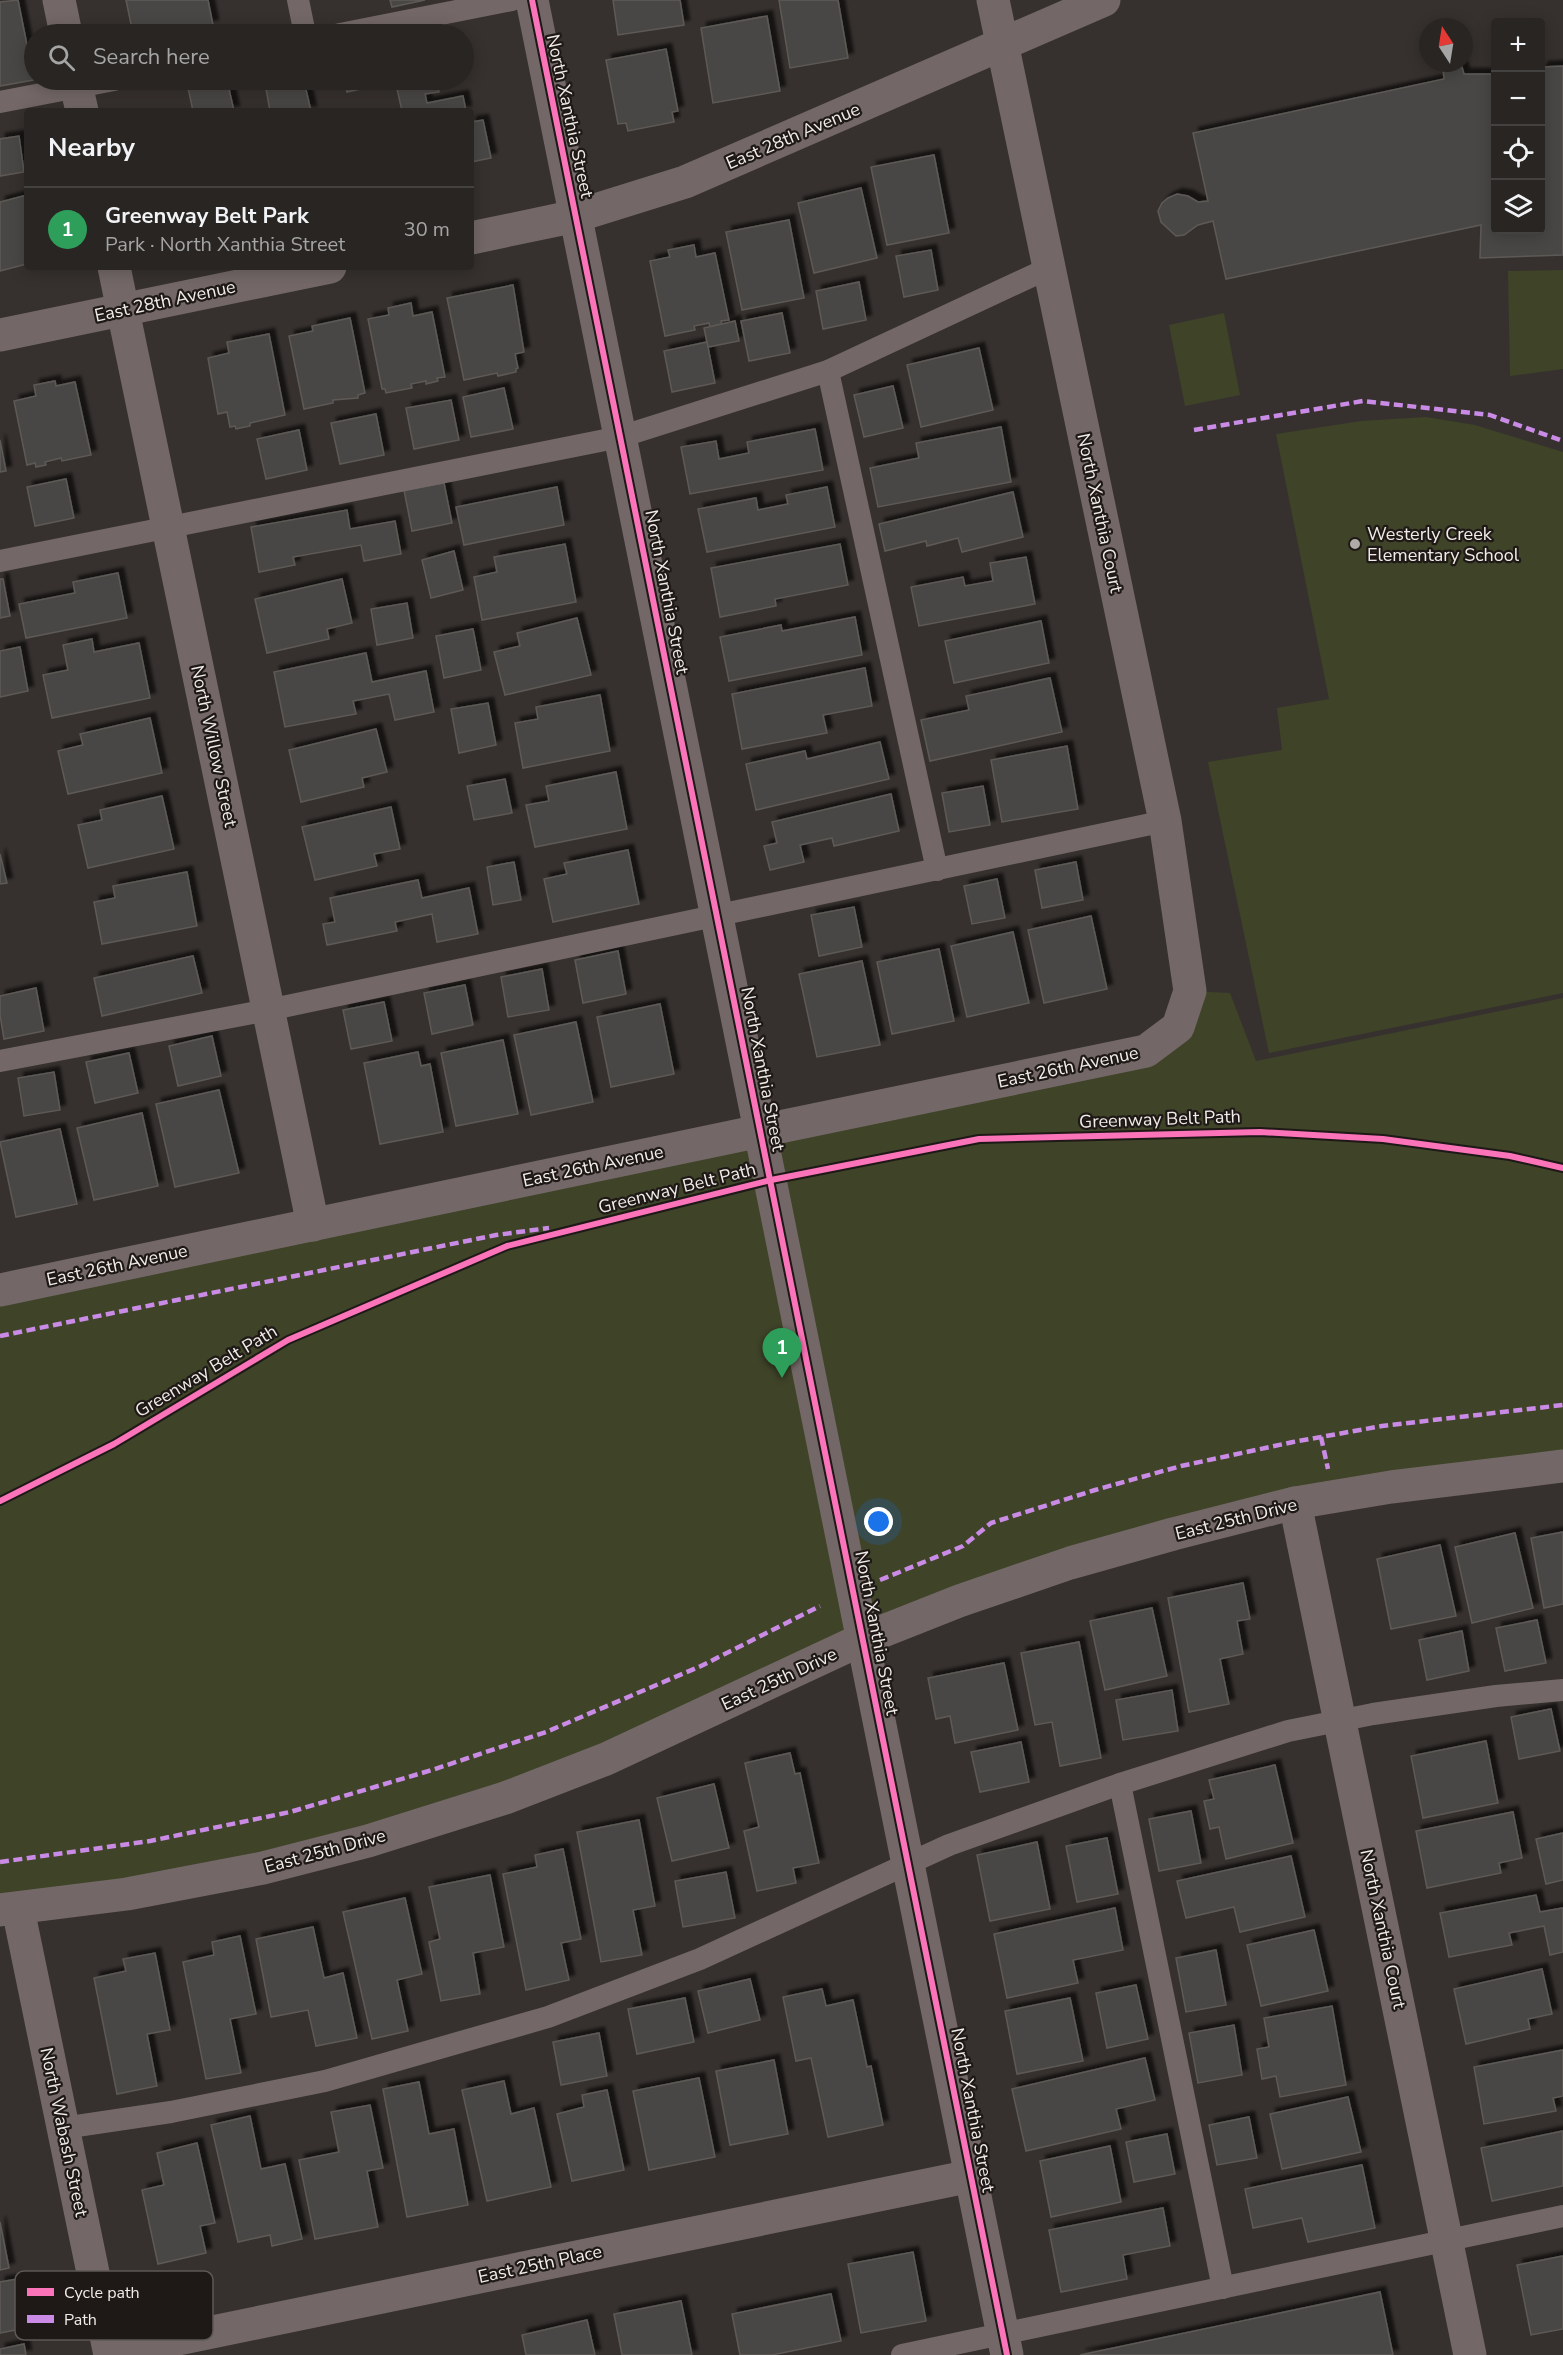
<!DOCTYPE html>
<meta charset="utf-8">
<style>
:root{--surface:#282522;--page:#302d2a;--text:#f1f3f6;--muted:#a5a5a5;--line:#444240;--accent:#b0aba7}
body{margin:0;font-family:"Nunito Sans",sans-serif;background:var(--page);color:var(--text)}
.controls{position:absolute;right:18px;top:18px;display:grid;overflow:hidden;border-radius:6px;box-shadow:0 3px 15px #0003}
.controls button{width:54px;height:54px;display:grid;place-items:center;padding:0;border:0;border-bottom:2px solid var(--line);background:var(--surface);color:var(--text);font:30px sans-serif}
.compass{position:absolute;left:1419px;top:18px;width:54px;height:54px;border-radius:50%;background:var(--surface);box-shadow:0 3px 15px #0003;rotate:348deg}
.you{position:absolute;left:879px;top:1522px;width:21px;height:21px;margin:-15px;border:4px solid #fff;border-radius:50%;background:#1a73e8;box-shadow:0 0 0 9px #1a73e833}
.badge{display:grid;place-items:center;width:39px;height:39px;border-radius:50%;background:var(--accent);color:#fff;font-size:20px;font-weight:700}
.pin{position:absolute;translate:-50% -50px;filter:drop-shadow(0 2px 3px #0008)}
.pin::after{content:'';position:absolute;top:32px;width:21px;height:18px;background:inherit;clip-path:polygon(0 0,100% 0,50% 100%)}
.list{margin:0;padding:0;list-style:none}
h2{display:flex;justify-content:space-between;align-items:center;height:78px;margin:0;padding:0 24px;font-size:26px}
h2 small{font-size:20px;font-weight:400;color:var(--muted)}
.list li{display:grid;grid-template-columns:39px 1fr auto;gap:18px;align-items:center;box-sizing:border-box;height:84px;padding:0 24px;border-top:2px solid var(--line)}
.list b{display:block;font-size:22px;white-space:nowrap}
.list p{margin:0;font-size:20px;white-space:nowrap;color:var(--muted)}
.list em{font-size:20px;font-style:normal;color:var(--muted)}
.icon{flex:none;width:33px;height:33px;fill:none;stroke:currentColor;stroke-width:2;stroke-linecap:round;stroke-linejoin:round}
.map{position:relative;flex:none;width:1563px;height:2355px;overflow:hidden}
.search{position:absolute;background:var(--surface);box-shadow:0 3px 15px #0003;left:24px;top:24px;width:450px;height:66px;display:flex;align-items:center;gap:15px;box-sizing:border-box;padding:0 21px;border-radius:33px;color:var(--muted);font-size:22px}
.panel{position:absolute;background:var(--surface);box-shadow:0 3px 15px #0003;left:24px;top:108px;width:450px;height:162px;border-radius:6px}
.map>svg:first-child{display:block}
.green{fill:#3f4328}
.building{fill:#4a4744;stroke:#5d5a57;stroke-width:1.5;filter:url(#shadow)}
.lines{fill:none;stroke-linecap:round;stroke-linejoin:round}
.service{stroke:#736867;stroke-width:22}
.minor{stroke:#736867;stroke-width:33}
.tertiary{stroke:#736867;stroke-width:33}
.quiet{stroke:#ca8be6;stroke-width:4.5;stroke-dasharray:9 4.5;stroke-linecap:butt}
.cycleway-casing{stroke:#1e1917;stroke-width:10}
.cycleway{stroke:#fb73b8;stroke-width:6}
.poi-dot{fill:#b0aba7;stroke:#1e1917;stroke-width:2}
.labels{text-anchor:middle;stroke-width:4.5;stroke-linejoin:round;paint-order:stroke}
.street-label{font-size:18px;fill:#f2ece8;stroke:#1e1917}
.poi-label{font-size:18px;fill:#f2ece8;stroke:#1e1917;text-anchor:start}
.key{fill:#1e1917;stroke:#5e5856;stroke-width:1.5}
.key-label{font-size:16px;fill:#f2ece8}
</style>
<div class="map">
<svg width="1563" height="2355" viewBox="0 0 1563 2355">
<defs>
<filter id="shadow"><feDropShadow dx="5.5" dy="-5.5" stdDeviation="1.5" flood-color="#0009"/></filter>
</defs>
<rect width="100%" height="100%" fill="#36312e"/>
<g class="green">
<path d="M1563,270V369L1510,376L1508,271Z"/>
<path d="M1224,313L1240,395L1185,406L1169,325Z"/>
<path d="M1426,417L1475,425L1563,452V993L1269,1053L1208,762L1282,750L1277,708L1329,699L1276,434L1361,421Z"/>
<path d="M1190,991L1230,993L1256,1061L1563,998V1466L1173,1534L505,1798L0,1910V1290L1146,1051Z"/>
</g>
<g class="building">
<path d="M18,0L34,80L0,86V2Z"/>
<path d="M126,0H208L213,25L201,27L202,30L182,34H133Z"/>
<path d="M390,0H425L392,7Z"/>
<path d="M613,0H680L684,25L618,35Z"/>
<path d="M779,0H838L848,58L790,68Z"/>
<path d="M767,16L780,91L713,103L701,28Z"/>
<path d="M666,49L678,111L672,112L674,122L628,131L626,123L618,124L606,60Z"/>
<path d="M1563,66V255L1480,258L1481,225L1226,279L1213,221L1198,225L1184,235L1176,236L1161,222L1158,211L1162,203L1168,198L1177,194L1188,196L1198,202L1208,201L1193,133L1444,79L1443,68L1462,67L1464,74H1496V230H1540V74L1543,67Z"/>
<path d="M202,80H227L234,111H193L187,83Z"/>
<path d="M344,80H383V84L347,92Z"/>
<path d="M395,80H436L439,92L425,94L427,103L463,96L466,111H402Z"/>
<path d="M304,81L311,111H270L266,89Z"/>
<path d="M483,120L491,158L471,162V122Z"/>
<path d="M19,136L24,172L0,176V139Z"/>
<path d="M934,155L949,233L887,245L871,167Z"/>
<path d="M861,188L877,258L814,273L798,203Z"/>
<path d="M27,195V264L0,271V202Z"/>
<path d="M789,220L804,298L742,310L726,232Z"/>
<path d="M694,245L696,257L715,253L729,320L721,321L722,324L710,327L709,323L694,326L695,330L665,336L650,261L670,257L668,250Z"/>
<path d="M931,250L938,290L904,297L896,256Z"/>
<path d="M859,282L866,320L823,329L816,291Z"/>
<path d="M513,285L524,352L515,354L518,368L516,369V372L498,376L497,373L464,380L447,298Z"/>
<path d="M411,303L413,316L432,312L445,377L437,378L438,381L426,384V381L411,384L412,388L386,393L385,389H382L368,319L389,315L388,308Z"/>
<path d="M782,313L790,353L749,361L741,321Z"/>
<path d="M350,318L365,393L358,395V398L333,400V403L304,409L289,336L313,331L312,326Z"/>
<path d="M735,321L739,341L708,347L704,328Z"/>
<path d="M269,334L285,415L250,423V426L236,429L235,426L230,427L227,412L218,414L208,358L229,353L227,342Z"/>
<path d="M707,342L715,383L672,392L664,351Z"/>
<path d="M979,348L993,410L921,427L907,365Z"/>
<path d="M55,381L56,386L75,382L91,455L62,461L61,458L45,462L46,465L36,467L35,463L27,465L14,401L36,396L34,385Z"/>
<path d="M893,386L903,428L864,437L854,395Z"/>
<path d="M504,388L513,429L471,437L463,397Z"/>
<path d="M451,400L459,440L414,449L406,408Z"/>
<path d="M376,414L384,455L340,464L331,423Z"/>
<path d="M1001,427L1011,482L878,507L870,468L919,458L916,443Z"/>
<path d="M815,429L823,470L690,494L681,447L716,441L719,459L749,453L747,442Z"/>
<path d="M299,430L307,470L266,479L257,439Z"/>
<path d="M0,440L6,471L0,472Z"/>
<path d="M66,479L74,518L35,526L27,487Z"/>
<path d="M444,483L452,523L412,531L404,490Z"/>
<path d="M557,487L564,525L464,545L456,507Z"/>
<path d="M827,487L835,527L707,552L698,509L756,498L758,510L788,504L786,495Z"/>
<path d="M1013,492L1023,537L962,552L958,538L927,546L926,541L885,551L879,524Z"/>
<path d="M347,510L350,529L395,521L401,554L364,561L361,545L293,557L295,565L259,572L251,527Z"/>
<path d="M565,544L576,602L482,620L474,577L497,572L494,557Z"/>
<path d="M840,544L848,585L775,599L776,606L720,617L711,568Z"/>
<path d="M454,551L463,590L431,598L422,560Z"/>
<path d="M1026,557L1035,604L919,626L911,587L963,577L965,586L993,581L990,563Z"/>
<path d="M118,573L127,618L26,638L19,604L75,593L73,582Z"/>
<path d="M0,579H3L10,616L0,618Z"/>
<path d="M342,579L352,623L327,629L329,639L267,653L255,599Z"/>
<path d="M407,603L413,638L377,645L371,609Z"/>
<path d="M855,617L862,655L729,681L720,637L781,625L782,631Z"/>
<path d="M577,618L591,675L505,695L494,652L520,646L517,633Z"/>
<path d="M1041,621L1049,663L954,683L945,641Z"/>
<path d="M473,629L481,670L444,678L436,636Z"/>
<path d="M92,639L94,652L139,643L150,698L52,718L43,675L68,670L63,645Z"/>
<path d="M20,647L28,691L0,697V651Z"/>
<path d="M366,653L372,682L426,671L434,712L395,720L389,694L353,701L356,714L285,727L274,672Z"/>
<path d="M865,668L872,706L823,715L827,733L742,749L732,694Z"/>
<path d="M1050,678L1062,732L930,761L921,720L969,710L966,696Z"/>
<path d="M600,695L610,751L523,768L515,723L538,719L536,707Z"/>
<path d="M488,703L496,745L459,753L451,709Z"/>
<path d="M150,718L162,773L68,794L58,751L83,745L80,734Z"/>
<path d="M376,729L387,772L362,778L364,787L301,802L289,750Z"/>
<path d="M880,742L889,779L756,810L746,764L805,751L807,759Z"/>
<path d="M1067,746L1078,809L1002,822L991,760Z"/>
<path d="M616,772L627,829L535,847L526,805L549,801L546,786Z"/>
<path d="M505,779L512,813L474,820L467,786Z"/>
<path d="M983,786L990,825L949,832L942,793Z"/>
<path d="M891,794L899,831L834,846L832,838L800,845L804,862L770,870L764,846L777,843L772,822Z"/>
<path d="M162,796L174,849L88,868L78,825L102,820L100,810Z"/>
<path d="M391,807L400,849L374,854L377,866L315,880L302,827Z"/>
<path d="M628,850L639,904L553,922L544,879L567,874L564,863Z"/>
<path d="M0,854L7,883L0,884Z"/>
<path d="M514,862L521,900L493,905L487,867Z"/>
<path d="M1076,862L1083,900L1042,908L1035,870Z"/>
<path d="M187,872L197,926L102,944L94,902L115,898L113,886Z"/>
<path d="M997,879L1005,918L972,924L964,886Z"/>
<path d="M418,880L422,898L469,888L478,934L437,942L432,914L395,922L397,931L327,945L323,924L335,922L330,898Z"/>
<path d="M854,907L862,947L819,956L811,915Z"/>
<path d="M1091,916L1107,989L1044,1003L1028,930Z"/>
<path d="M1013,932L1029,1003L967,1017L951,946Z"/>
<path d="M939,949L954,1021L892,1034L877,962Z"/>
<path d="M618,951L626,994L583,1003L575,960Z"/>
<path d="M193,956L202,993L102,1016L94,978Z"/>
<path d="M862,961L880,1045L817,1057L799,974Z"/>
<path d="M542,969L549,1010L508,1017L501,977Z"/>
<path d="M465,985L473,1025L432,1034L424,993Z"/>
<path d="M36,988L44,1031L4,1039L0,1015V996Z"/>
<path d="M384,1002L392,1041L351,1049L343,1010Z"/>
<path d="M660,1004L674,1074L611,1087L597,1017Z"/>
<path d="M576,1022L593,1102L531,1115L514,1035Z"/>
<path d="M212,1036L221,1076L178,1086L169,1046Z"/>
<path d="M503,1040L518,1114L456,1126L441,1053Z"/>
<path d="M418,1052L421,1066L430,1064L443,1132L380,1144L364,1063Z"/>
<path d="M129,1053L138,1093L95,1103L86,1062Z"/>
<path d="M54,1072L60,1110L24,1116L18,1078Z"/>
<path d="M219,1090L239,1173L175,1187L156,1104Z"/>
<path d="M142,1113L158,1186L94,1200L77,1128Z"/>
<path d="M60,1129L77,1204L16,1217L0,1142Z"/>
<path d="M1563,1532V1604L1544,1608L1531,1538Z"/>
<path d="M1515,1533L1533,1608L1472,1623L1455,1547Z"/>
<path d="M1440,1545L1456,1616L1391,1629L1377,1559Z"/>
<path d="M1243,1583L1250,1619L1237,1621L1243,1654L1220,1659L1229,1704L1189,1712L1168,1598Z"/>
<path d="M1152,1608L1167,1676L1105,1690L1090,1621Z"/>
<path d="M1537,1620L1546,1663L1505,1671L1496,1628Z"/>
<path d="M1462,1631L1469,1671L1427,1680L1419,1640Z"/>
<path d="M1079,1642L1101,1758L1060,1766L1052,1722L1035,1725L1021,1653Z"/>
<path d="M1004,1663L1018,1730L955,1743L950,1716L936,1719L928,1678Z"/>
<path d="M1172,1690L1178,1731L1123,1740L1116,1700Z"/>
<path d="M1551,1709L1560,1751L1519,1759L1511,1717Z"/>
<path d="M1486,1741L1498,1803L1423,1818L1411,1756Z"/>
<path d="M1021,1742L1029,1782L980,1792L971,1752Z"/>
<path d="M790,1753L795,1774L800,1773L819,1863L793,1868L796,1883L757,1891L744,1831L759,1827L745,1763Z"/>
<path d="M1275,1765L1293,1843L1226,1859L1219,1827L1210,1829L1204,1801L1214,1799L1209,1780Z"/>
<path d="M714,1784L729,1848L672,1861L657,1798Z"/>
<path d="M1191,1811L1201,1863L1159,1871L1149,1819Z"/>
<path d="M1513,1812L1522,1858L1499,1863L1501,1873L1427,1888L1416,1831Z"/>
<path d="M639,1820L655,1906L633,1910L642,1955L601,1962L577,1832Z"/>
<path d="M1563,1833V1880L1546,1884L1536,1839Z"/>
<path d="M1107,1838L1118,1894L1077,1902L1066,1846Z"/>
<path d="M1037,1842L1050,1909L990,1921L977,1855Z"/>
<path d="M563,1849L581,1939L561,1943L569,1980L526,1990L503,1874L537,1867L535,1855Z"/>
<path d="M1291,1856L1305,1917L1240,1932L1234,1907L1186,1918L1177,1881Z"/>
<path d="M726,1872L735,1918L683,1927L675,1881Z"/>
<path d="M490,1875L504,1947L473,1953L480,1994L441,2001L429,1942L440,1939L429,1887Z"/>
<path d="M1536,1895L1540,1912L1563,1908V1952L1550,1955L1544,1926L1509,1933L1512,1945L1449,1957L1440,1913Z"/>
<path d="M405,1898L422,1974L397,1980L408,2031L372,2039L343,1912Z"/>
<path d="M1115,1908L1123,1950L1073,1960L1078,1983L1007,1998L994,1934Z"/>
<path d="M313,1927L324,1978L343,1973L357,2038L316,2046L308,2010L271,2017L256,1939Z"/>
<path d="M1314,1930L1328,1991L1261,2006L1247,1945Z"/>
<path d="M240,1936L256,2014L230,2019L241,2073L206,2079L183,1962L214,1955L212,1942Z"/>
<path d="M1216,1950L1226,2005L1186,2012L1176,1958Z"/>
<path d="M155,1953L170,2030L147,2034L157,2086L117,2094L94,1978L126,1971L123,1959Z"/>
<path d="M1542,1969L1552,2014L1528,2019L1530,2029L1466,2044L1454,1989Z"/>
<path d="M750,1979L760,2020L708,2033L698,1991Z"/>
<path d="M1136,1985L1148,2039L1107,2048L1096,1993Z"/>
<path d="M822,1989L826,2006L853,2000L867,2067L871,2066L883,2125L828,2137L811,2058L796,2061L783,1997Z"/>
<path d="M685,1998L694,2042L637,2054L628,2009Z"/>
<path d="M1070,1998L1083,2061L1017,2074L1005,2011Z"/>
<path d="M1332,2006L1346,2085L1280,2097L1276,2076L1262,2079L1257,2049L1269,2047L1264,2018Z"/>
<path d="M1234,2025L1242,2075L1198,2083L1189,2033Z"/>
<path d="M599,2033L607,2076L561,2085L553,2042Z"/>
<path d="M1563,2050V2096L1553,2098L1556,2111L1484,2124L1474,2067Z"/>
<path d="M1145,2058L1155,2100L1116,2109L1121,2129L1026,2151L1012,2089Z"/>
<path d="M774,2060L788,2134L730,2145L716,2071Z"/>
<path d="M699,2078L715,2157L649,2170L633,2091Z"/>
<path d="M504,2081L511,2114L534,2108L551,2187L487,2201L462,2090Z"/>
<path d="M419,2082L429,2134L454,2129L468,2205L407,2217L383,2089Z"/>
<path d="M607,2090L624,2170L572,2181L557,2114L584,2107L582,2095Z"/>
<path d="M1348,2097L1361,2152L1282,2169L1270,2114Z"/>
<path d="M370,2105L383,2168L367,2171L378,2227L315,2239L299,2160L339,2152L331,2112Z"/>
<path d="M250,2116L261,2169L285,2164L302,2239L272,2246L270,2235L238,2242L211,2125Z"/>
<path d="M1249,2117L1257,2158L1217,2165L1209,2125Z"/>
<path d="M1563,2131V2186L1492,2201L1481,2148Z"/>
<path d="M1167,2134L1175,2174L1134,2182L1126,2142Z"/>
<path d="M197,2143L215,2223L200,2226L206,2253L158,2264L142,2190L164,2185L157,2153Z"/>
<path d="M1110,2146L1121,2202L1051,2217L1040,2161Z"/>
<path d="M1362,2165L1375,2228L1308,2242L1302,2218L1253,2228L1245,2189Z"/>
<path d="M1163,2208L1170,2246L1123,2255L1127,2279L1061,2292L1049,2230Z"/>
<path d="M0,2222L9,2268L0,2270Z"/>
<path d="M913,2252L926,2321L861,2333L848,2264Z"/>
<path d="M1563,2256V2329L1531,2335L1517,2265Z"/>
<path d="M17,2279L26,2328L0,2333V2282Z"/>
<path d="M1380,2292L1393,2355H1080Z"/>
<path d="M831,2294L841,2341L772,2355H740L732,2314Z"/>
<path d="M681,2301L692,2355H622L614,2314Z"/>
<path d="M587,2320L595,2355H526L522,2335Z"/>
<path d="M24,2344L26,2355H0V2349Z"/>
</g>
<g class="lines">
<g class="service">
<path d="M298,0L305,34"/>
<path d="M340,34L512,0"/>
<path d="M0,102L114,80"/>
<path d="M828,371L937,870"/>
<path d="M0,561L620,437L828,371L1049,268"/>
<path d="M0,1061L268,1010L1165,821"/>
<path d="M1120,1784L1223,2288"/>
<path d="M63,2128L171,2112L325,2081L548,2017L700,1959L949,1845L1120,1784L1288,1731L1373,1714L1496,1696L1563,1690"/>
<path d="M902,2355L1563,2216"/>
</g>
<g class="minor">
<path d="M59,0L66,34"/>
<path d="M75,80L82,111"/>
<path d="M471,238L576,216L685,182L1104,0"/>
<path d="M114,267L313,1225"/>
<path d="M0,335L330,267"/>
<path d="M760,1131L1146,1051L1178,1027L1190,991L1165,821L993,0"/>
<path d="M1295,1503L1470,2355"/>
<path d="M18,1909L110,2355"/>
<path d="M110,2353L971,2176"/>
</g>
<g class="tertiary">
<path d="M532,0L1007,2355"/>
<path d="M0,1290L760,1131"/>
<path d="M0,1910L127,1894L263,1868L368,1841L505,1798L606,1759L863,1639L959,1601L1070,1563L1173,1534L1295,1503L1391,1487L1563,1466"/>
</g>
<g class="quiet">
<path d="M1194,430L1363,401L1490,415L1563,441"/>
<path d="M0,1336L496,1235L549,1228"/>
<path d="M1321,1437L1328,1469"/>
<path d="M880,1580L963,1546L991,1523L1095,1490L1181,1466L1293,1442L1382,1426L1563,1405"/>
<path d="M0,1862L150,1841L290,1812L432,1770L546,1732L701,1666L820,1606"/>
</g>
<g class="cycleway-casing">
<g id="cycleway">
<path d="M532,0L1007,2355"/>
<path d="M0,1501L114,1444L288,1340L507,1246L771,1180L979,1139L1260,1132L1383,1139L1510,1156L1563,1168"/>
</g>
</g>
<use href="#cycleway" class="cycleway"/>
</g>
<circle class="poi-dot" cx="1355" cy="544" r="6"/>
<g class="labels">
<g class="street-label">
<text transform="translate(570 116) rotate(78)" y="6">North Xanthia Street</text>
<text transform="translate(793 136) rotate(-23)" y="6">East 28th Avenue</text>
<text transform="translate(165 301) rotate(-12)" y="6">East 28th Avenue</text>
<text transform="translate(1100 513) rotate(78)" y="6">North Xanthia Court</text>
<text transform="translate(667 592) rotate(79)" y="6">North Xanthia Street</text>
<text transform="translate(214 746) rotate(78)" y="6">North Willow Street</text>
<text transform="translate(1068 1067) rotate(-12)" y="6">East 26th Avenue</text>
<text transform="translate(763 1069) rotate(79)" y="6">North Xanthia Street</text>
<text transform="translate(1160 1119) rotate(-2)" y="6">Greenway Belt Path</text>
<text transform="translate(593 1166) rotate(-12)" y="6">East 26th Avenue</text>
<text transform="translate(677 1188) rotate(-14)" y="6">Greenway Belt Path</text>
<text transform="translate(117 1265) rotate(-12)" y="6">East 26th Avenue</text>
<text transform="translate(206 1371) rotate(-31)" y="6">Greenway Belt Path</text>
<text transform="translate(1236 1519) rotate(-14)" y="6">East 25th Drive</text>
<text transform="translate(877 1633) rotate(79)" y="6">North Xanthia Street</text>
<text transform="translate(779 1679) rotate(-25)" y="6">East 25th Drive</text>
<text transform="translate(325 1851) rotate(-15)" y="6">East 25th Drive</text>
<text transform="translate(1383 1929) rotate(78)" y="6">North Xanthia Court</text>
<text transform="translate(973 2110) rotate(79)" y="6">North Xanthia Street</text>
<text transform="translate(64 2132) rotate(78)" y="6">North Wabash Street</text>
<text transform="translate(540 2264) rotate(-12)" y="6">East 25th Place</text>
</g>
<g class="poi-label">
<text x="1367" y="540">Westerly Creek<tspan x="1367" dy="21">Elementary School</tspan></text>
</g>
</g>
<rect x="15" y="2271" width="198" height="69" rx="9" class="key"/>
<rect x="27" y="2288" width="27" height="8" fill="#fb73b8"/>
<rect x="27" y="2315" width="27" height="8" fill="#ca8be6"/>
<g class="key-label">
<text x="64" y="2298">Cycle path</text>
<text x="64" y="2325">Path</text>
</g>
</svg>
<div class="controls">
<button>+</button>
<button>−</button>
<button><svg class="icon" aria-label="locate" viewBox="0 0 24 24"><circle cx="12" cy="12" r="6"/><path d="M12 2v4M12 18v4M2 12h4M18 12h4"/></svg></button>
<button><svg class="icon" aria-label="layers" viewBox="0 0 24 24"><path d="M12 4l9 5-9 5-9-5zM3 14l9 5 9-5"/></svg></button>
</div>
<svg class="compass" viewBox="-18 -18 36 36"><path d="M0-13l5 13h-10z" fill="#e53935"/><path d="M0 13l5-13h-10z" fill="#a5a5a5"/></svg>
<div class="you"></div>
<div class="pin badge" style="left:782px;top:1378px;background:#2e9e5b">1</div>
<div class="search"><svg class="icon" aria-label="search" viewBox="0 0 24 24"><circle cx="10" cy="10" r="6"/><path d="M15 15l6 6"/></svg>Search here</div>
<section class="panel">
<h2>Nearby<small></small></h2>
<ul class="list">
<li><span class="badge" style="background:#2e9e5b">1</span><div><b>Greenway Belt Park</b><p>Park · North Xanthia Street</p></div><em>30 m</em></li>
</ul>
</section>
</div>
